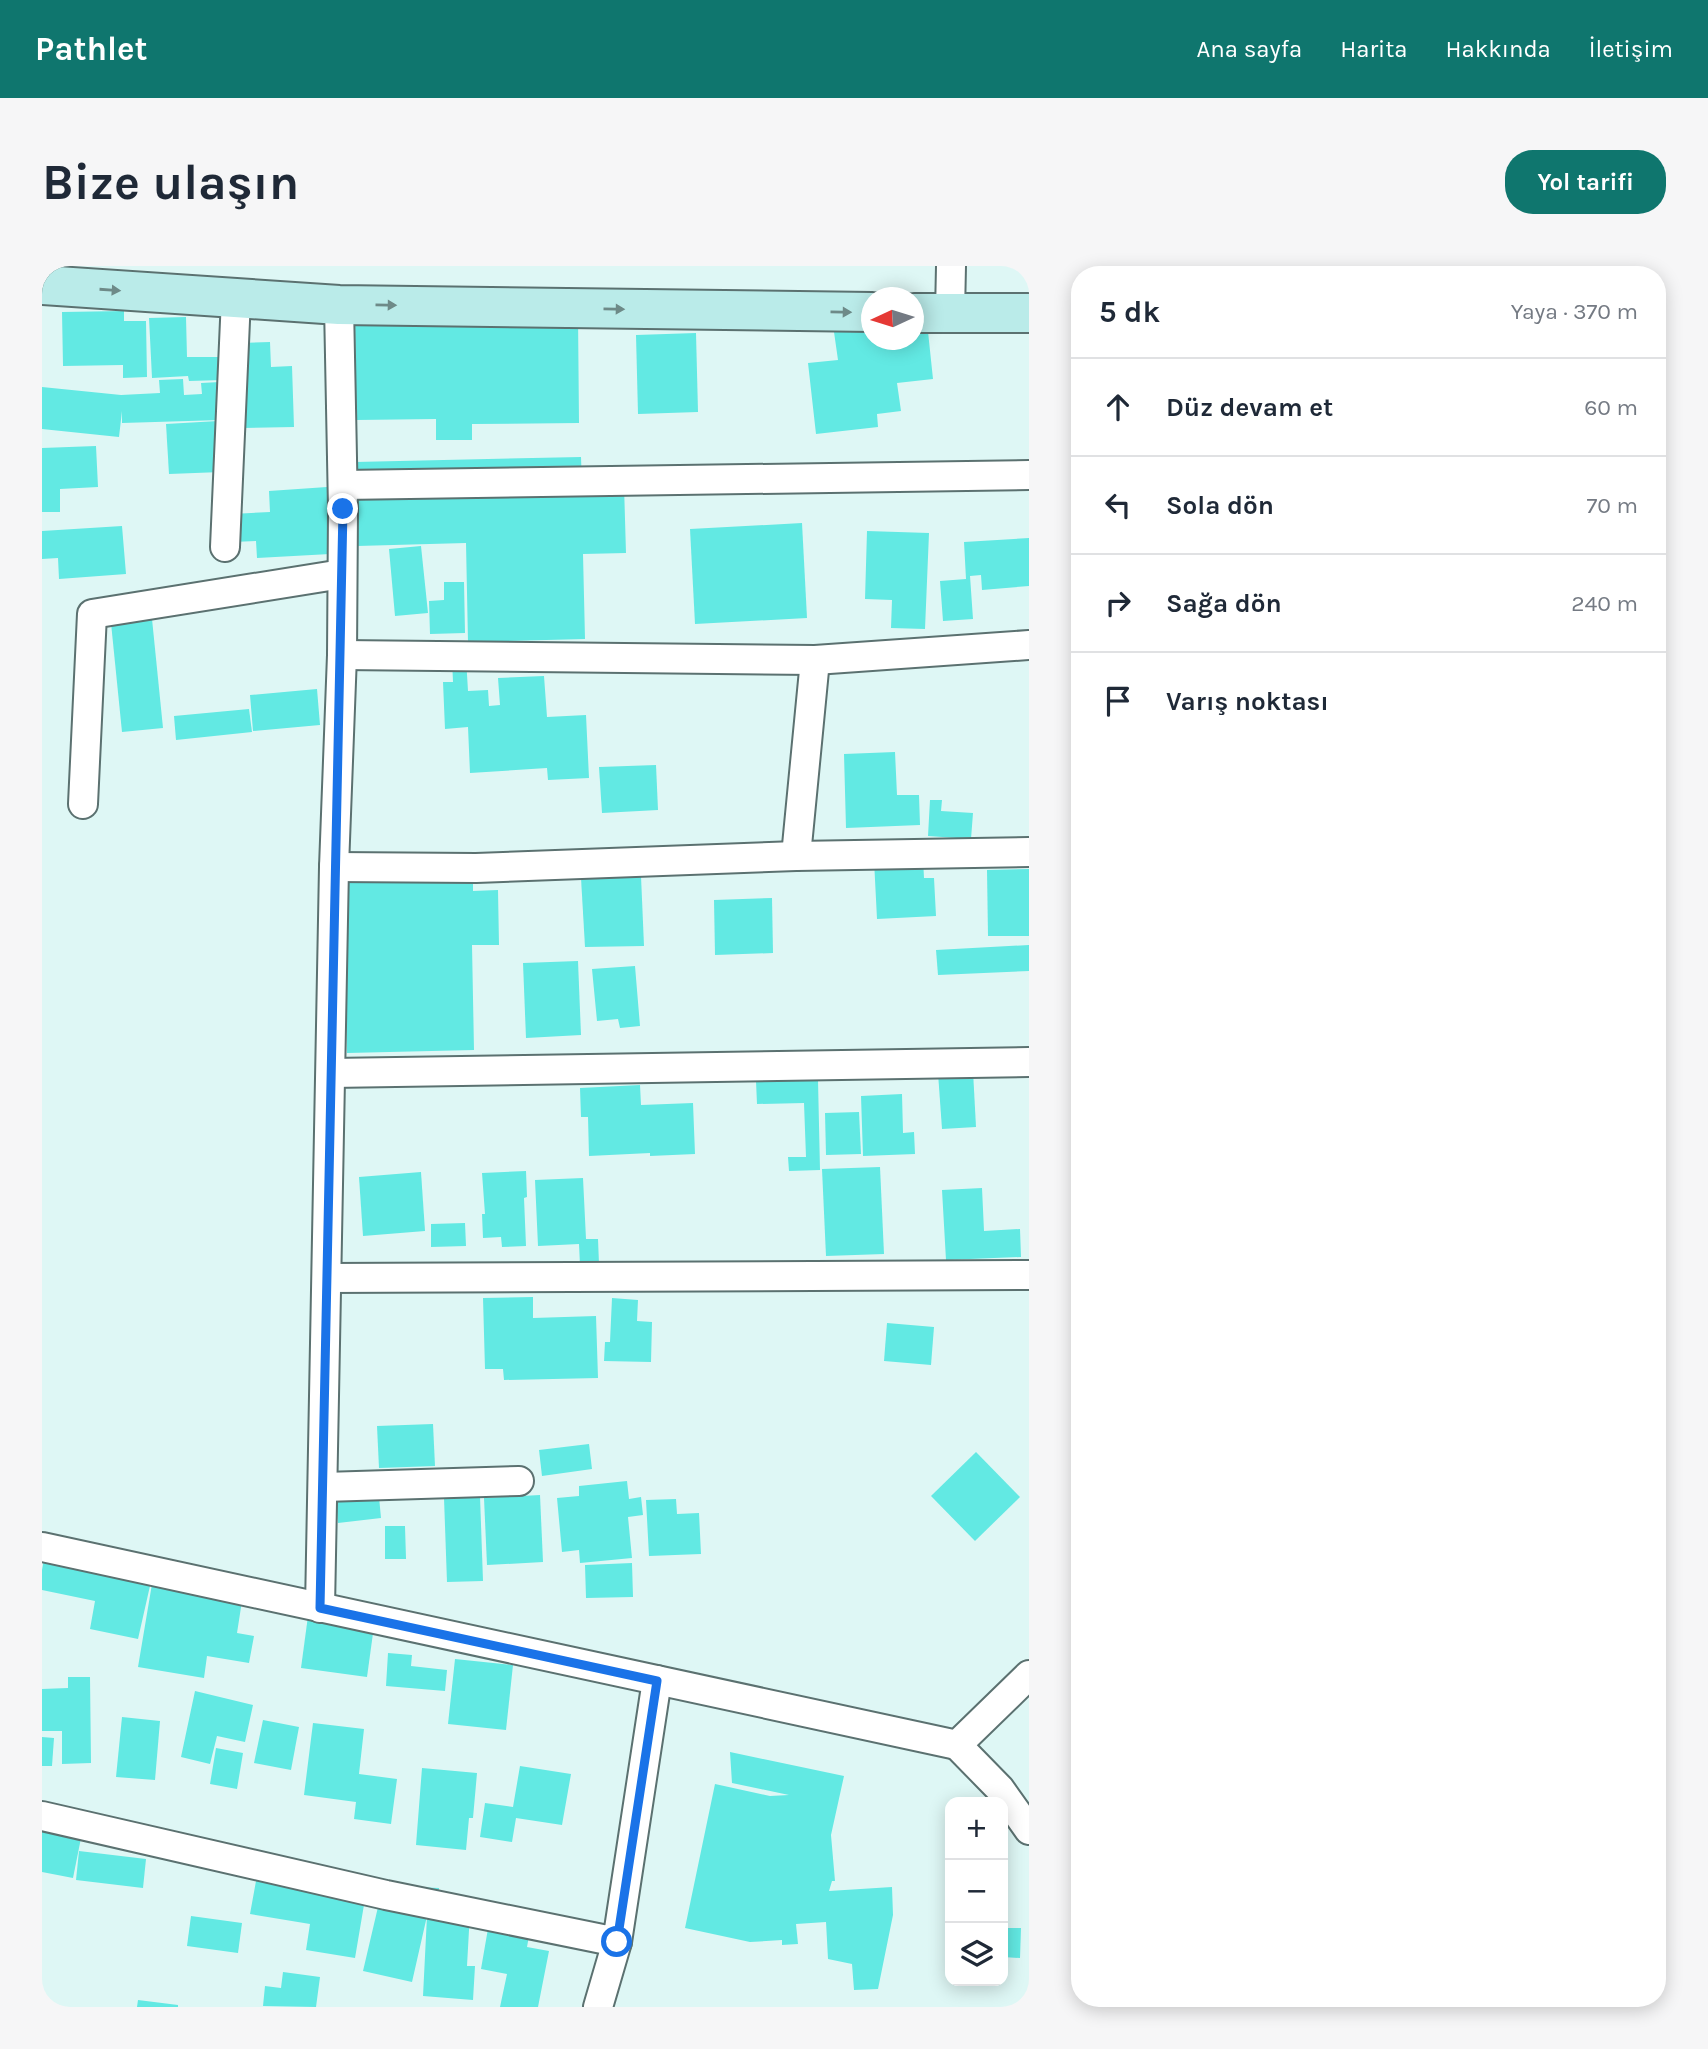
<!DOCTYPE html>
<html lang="tr">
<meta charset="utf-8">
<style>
:root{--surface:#fff;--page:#f6f6f7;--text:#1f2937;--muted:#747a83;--line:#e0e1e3;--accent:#0f766e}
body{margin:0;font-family:Karla,sans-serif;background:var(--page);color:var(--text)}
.controls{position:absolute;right:21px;bottom:21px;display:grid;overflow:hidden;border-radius:14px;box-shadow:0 4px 18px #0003}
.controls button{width:63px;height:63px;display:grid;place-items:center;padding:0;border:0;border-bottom:2px solid var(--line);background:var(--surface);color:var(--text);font:35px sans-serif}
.compass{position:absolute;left:819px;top:21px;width:63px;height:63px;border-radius:50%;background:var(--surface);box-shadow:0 4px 18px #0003;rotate:266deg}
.stop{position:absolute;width:21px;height:21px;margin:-16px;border:5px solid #1a73e8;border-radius:50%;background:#fff}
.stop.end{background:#1a73e8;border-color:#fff;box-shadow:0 2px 7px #0008}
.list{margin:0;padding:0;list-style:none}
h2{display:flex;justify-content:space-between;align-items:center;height:91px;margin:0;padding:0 28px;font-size:30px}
h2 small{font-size:23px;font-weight:400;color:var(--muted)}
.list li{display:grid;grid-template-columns:46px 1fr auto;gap:21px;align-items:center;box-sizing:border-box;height:98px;padding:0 28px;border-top:2px solid var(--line)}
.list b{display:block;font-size:26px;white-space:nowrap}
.list em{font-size:23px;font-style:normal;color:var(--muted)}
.icon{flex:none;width:38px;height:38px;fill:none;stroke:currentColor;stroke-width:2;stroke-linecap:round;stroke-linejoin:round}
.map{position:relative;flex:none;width:987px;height:1741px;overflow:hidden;border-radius:28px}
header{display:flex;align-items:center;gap:42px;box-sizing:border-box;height:98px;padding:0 35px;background:var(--accent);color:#fff}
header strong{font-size:33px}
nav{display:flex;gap:38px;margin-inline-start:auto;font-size:24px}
.intro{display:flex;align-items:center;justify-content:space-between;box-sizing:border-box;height:168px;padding:0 42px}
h1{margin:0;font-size:49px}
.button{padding:18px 32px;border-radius:28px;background:var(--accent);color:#fff;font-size:24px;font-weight:700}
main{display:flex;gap:42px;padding:0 42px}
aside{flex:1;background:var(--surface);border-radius:28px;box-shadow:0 4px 18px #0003}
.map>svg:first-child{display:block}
.building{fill:#62e9e3}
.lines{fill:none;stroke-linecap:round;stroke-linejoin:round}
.minor-casing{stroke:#5b7170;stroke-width:32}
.secondary-casing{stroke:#5b7170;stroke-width:42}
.minor{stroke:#fff;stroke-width:28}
.secondary{stroke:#baebe9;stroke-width:38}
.oneway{fill:#6e8a88}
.route{stroke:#1a73e8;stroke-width:9}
</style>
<header>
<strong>Pathlet</strong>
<nav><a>Ana sayfa</a><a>Harita</a><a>Hakkında</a><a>İletişim</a></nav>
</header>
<div class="intro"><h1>Bize ulaşın</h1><a class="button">Yol tarifi</a></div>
<main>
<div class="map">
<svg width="987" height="1741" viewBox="0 0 987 1741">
<rect width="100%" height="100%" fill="#def7f5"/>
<g class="building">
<path d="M82,45V55H104L105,111L81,112V99L21,100L20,46Z"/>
<path d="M313,48H536L537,157L430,158V174H394V153L314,154Z"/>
<path d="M144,51L145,91H180L181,114L147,115L146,110L110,112L107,52Z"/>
<path d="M885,56L891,113L855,117L859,145L835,148L836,161L774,168L766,97L796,94L792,66L830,62V74H872V58Z"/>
<path d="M654,67L656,146L596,148L594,69Z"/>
<path d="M228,76L229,101L250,100L252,161L200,162L197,77Z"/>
<path d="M141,113L142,129L160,128L159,117L178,116L179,154L80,157V145L77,171L0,163V121L79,129L118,127L117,114Z"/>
<path d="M176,155L179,206L127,208L124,158Z"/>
<path d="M54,180L56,221L18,223V246H0V182Z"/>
<path d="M539,191L540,220L582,219L584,287L541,288L543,373L426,376L424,277L315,280L313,196Z"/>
<path d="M285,221L288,288L215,292L214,275L191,276L190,248L228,246L227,225Z"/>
<path d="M760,257L765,352L653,358L648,263Z"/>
<path d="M80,260L84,308L17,313L16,292L0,293V265Z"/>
<path d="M825,265L887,267L883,363L849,362L850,334L823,333Z"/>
<path d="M987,272V320L940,324L939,309L928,310L931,353L901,355L898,315L924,313L922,276Z"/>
<path d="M379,280L386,347L353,350L347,283Z"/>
<path d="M402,316H422L423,367L388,368L387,335L402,334Z"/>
<path d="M109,343L121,462L80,466L68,347Z"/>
<path d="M424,392L426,425L446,424L447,440L458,439L456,412L502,410L505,451L544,449L547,512L506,514L505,502L428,507L426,461L403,463L401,416H411L410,393Z"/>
<path d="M275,423L278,459L211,465L208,429Z"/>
<path d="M207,443L210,466L134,474L132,450Z"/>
<path d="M853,486L855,529H877L878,559L804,562L802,488Z"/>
<path d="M614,499L616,544L560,547L557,501Z"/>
<path d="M888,534H900L899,545L931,547L929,573L886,570Z"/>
<path d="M881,592L882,612H892L894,650L835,653L832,594Z"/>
<path d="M987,603V670H946L945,604Z"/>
<path d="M431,604V625L456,624L457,679H430L432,784L305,787L301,606Z"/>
<path d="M599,610L602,680L543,681L539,612Z"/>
<path d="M730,632L731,687L673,689L672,634Z"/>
<path d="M987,679V705L896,709L894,684Z"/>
<path d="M536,695L539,769L484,772L481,697Z"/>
<path d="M593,700L598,760L578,762L576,753L555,755L550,703Z"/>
<path d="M931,805L934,861L900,863L896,807Z"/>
<path d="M776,814L778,904L747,905L746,891H764L762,837L715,838L714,815Z"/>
<path d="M598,819L599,839L651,837L653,888L608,890V887L547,890L546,851H539L538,822Z"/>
<path d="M860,828L861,867L872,866L873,888L821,890L819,830Z"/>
<path d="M817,846L819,888L784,889L783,847Z"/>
<path d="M838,901L842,988L784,990L780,903Z"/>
<path d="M484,905L485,931L482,932L484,980L460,981L459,971L441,972L440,948H443L440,907Z"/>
<path d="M379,906L383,965L321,970L317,911Z"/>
<path d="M541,912L544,973H556L557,998L538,999L537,978L496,980L493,914Z"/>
<path d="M940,922L942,965L978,963L979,991L904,994L900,924Z"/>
<path d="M423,957L424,980L389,981V958Z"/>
<path d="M491,1031V1052L554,1050L556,1112L462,1114L461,1103H443L441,1032Z"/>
<path d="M570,1032L596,1034L595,1055L610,1056L609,1096L562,1095L563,1076H568Z"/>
<path d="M845,1057L892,1061L889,1099L842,1095Z"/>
<path d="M391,1158L393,1200L337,1202L335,1160Z"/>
<path d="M547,1178L550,1203L500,1210L497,1184Z"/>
<path d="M934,1186L978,1231L933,1275L889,1230Z"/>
<path d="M585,1215L587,1233L599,1231L601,1249L586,1251L590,1292L538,1297L537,1284L520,1286L515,1232L537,1230V1220Z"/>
<path d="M498,1229L501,1296L445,1299L442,1232Z"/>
<path d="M438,1230L441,1315L405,1316L402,1232Z"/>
<path d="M337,1231L339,1252L296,1257L294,1236Z"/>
<path d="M634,1233L635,1248L657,1247L659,1288L607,1290L604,1234Z"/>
<path d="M343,1260H363L364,1293H343Z"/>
<path d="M3,1288L110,1311L96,1373L48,1363L53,1335L0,1324V1304Z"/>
<path d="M590,1297L591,1331L544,1332L543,1299Z"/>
<path d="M112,1306L202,1322L195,1367L212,1370L207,1397L165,1390L162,1412L96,1401Z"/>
<path d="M266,1350L332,1360L325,1411L259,1402Z"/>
<path d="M346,1387L370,1389L369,1400L405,1404L403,1425L344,1420Z"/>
<path d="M413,1393L471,1399L464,1464L406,1458Z"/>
<path d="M26,1411H48L49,1497L20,1498V1465H0V1423L26,1422Z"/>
<path d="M153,1425L211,1439L203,1476L175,1470L168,1498L139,1491Z"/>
<path d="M80,1451L118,1455L113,1514L74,1511Z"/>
<path d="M221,1454L257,1461L249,1504L212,1497Z"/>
<path d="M271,1457L322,1463L317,1508L355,1513L349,1558L312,1553L314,1536L262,1529Z"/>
<path d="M0,1471L12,1472L10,1500H0Z"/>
<path d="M174,1482L201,1487L195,1523L168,1518Z"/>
<path d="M688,1486L802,1510L789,1569L793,1615H790L787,1625L850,1621L851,1649L836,1723L812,1724L810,1698L786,1693L784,1656L754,1658L756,1678L740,1679V1674L708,1676L643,1662L673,1518L728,1530L747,1529L690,1517Z"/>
<path d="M478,1500L529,1508L520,1559L474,1552L470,1576L438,1571L443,1537L471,1541Z"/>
<path d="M380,1502L435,1507L431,1552H427L424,1584L374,1579Z"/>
<path d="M0,1554L41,1562L31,1612L0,1606Z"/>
<path d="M37,1585L104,1593L101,1622L34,1614Z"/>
<path d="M216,1604L324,1627L313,1692L264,1684L268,1658L208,1648Z"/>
<path d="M372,1621L397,1622L396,1644L428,1646L425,1700H433L431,1734L381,1730L385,1650L370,1716L321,1705L336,1641L371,1649Z"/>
<path d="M149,1650L200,1657L196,1687L145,1680Z"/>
<path d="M448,1651L489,1659L485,1681L507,1685L496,1741H458L465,1708L439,1703Z"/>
<path d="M961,1662H979L978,1692L961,1691Z"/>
<path d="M241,1706L278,1711L274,1741L221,1740L223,1720L239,1722Z"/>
<path d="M96,1734L136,1739V1741H95Z"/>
</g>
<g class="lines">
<g class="minor-casing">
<g id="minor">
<path d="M908,47L909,0"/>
<path d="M301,219L987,209"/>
<path d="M183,281L194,32"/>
<path d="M300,389L773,394L987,379"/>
<path d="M41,538L50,348L300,308"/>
<path d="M754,590L773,394"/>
<path d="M292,601L434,602L754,590L987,586"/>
<path d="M289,807L987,796"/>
<path d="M285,1012L987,1009"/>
<path d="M282,1221L477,1215"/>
<path d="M0,1281L915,1479L987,1409"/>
<path d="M278,1342L292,601L300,389L301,243L297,39"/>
<path d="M915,1479L958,1523L987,1564"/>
<path d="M0,1550L344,1629L575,1676L615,1414"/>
<path d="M556,1741L575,1676"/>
</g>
</g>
<g class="secondary-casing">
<g id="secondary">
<path d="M0,19L297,39L830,46"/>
<path d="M872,47H987"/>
</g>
</g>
<use href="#minor" class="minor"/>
<use href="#secondary" class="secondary"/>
</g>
<defs><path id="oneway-solid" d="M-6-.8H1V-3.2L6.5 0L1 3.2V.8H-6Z" transform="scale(1.75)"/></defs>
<g class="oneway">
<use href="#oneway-solid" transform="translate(68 24) rotate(4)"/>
<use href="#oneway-solid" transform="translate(344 39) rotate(1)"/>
<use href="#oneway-solid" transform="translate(572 43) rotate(1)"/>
<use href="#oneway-solid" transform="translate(799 46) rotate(1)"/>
</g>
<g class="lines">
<path class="route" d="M301,243L278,1342L615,1415L575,1676"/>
</g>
</svg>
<div class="controls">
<button>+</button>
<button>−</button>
<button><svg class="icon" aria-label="layers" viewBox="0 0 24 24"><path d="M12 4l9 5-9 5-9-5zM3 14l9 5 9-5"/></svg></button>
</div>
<svg class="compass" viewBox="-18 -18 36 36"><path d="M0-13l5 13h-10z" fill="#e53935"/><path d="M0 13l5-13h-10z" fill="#747a83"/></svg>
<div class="stop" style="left:575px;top:1676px"></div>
<div class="stop end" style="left:301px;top:243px"></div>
</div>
<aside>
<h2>5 dk<small>Yaya · 370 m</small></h2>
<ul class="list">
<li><svg class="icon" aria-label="ahead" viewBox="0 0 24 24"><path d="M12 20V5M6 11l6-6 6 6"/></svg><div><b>Düz devam et</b></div><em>60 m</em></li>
<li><svg class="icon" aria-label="left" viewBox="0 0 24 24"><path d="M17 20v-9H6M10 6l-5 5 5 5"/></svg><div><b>Sola dön</b></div><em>70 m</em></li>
<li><svg class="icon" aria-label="right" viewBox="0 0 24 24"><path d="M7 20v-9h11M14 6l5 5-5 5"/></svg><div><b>Sağa dön</b></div><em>240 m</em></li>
<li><svg class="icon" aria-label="arrive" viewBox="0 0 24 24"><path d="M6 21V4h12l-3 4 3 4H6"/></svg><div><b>Varış noktası</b></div></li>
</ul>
</aside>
</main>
